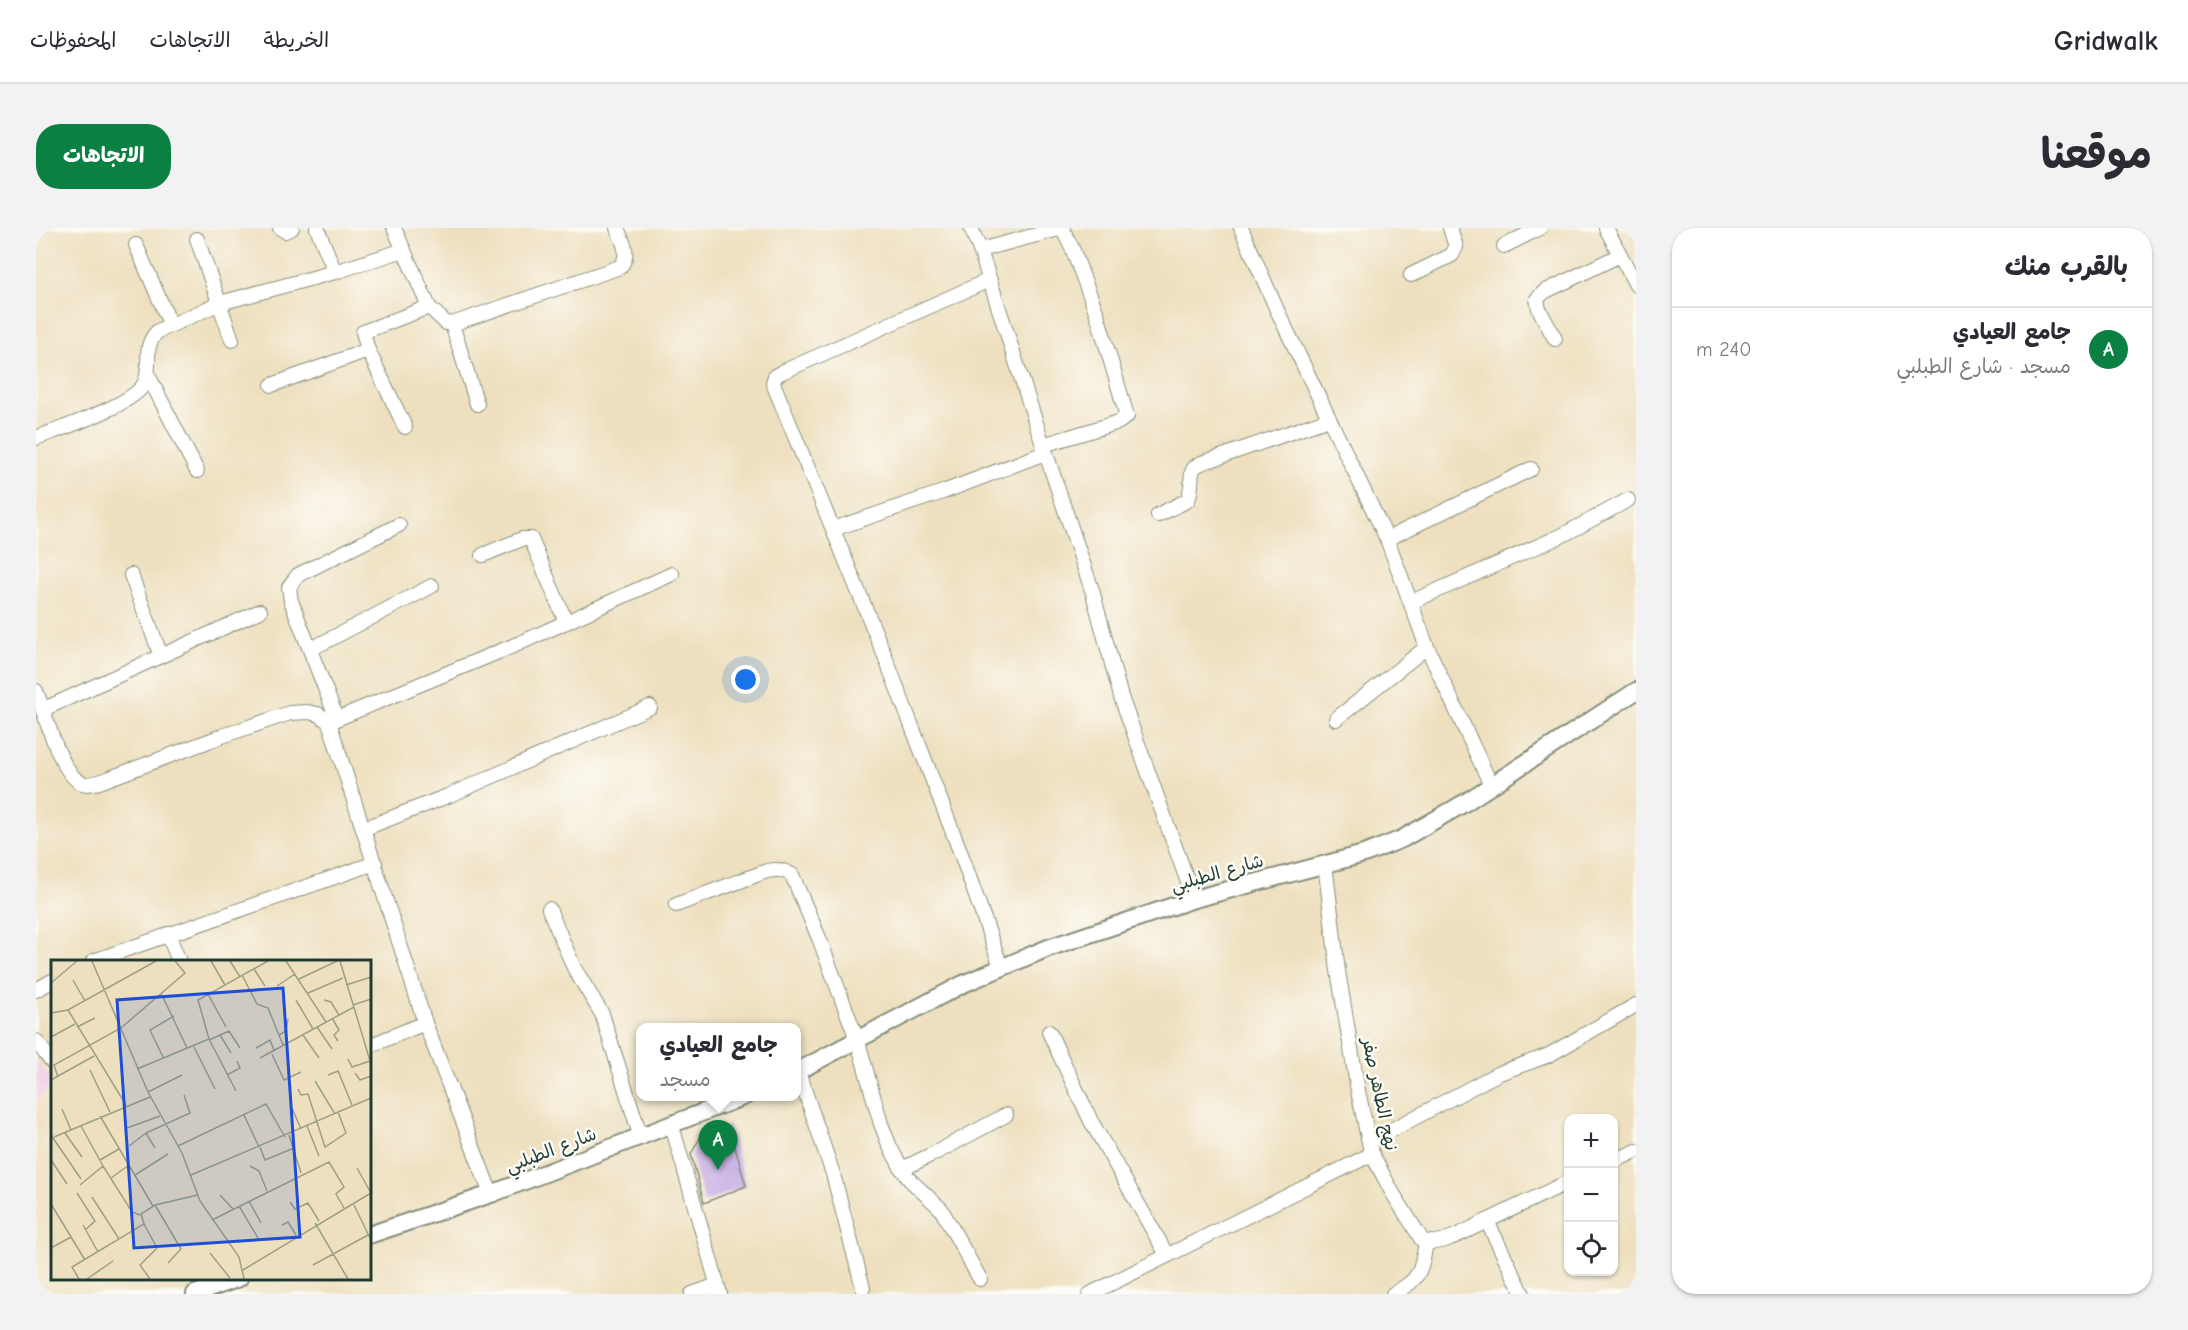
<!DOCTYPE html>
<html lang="ar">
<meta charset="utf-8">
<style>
:root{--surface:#fff;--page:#f2f2f3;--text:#2b2b33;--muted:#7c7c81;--line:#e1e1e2;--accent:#0b8043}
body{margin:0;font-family:"Comic Neue","Playpen Sans Arabic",sans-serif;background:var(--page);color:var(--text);direction:rtl}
.controls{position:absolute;right:18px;bottom:18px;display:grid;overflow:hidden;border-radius:12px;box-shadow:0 2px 4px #0004}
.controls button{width:54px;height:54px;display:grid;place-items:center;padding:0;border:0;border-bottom:2px solid var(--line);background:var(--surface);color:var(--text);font:30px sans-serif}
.you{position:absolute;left:710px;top:452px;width:21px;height:21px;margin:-15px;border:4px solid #fff;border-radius:50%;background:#1a73e8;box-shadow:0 0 0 9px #1a73e833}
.badge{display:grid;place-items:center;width:39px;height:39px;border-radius:50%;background:var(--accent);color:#fff;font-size:20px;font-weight:700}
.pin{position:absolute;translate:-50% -50px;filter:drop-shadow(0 2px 3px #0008)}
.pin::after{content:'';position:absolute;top:32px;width:21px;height:18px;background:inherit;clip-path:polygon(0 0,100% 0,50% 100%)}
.popup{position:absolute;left:600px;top:795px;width:165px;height:78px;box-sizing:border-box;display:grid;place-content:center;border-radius:12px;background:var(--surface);filter:drop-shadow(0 2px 4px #0005);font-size:20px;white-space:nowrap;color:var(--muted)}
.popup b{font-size:22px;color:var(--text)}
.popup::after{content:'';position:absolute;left:50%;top:100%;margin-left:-12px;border:12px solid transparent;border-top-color:var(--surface)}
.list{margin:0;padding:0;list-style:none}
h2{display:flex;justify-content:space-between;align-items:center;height:78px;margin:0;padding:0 24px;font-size:26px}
h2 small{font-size:20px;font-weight:400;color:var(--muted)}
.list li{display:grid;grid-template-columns:39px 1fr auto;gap:18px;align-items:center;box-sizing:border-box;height:84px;padding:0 24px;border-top:2px solid var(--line)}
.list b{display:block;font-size:22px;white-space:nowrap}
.list p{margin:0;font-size:20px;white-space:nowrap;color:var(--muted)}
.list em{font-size:20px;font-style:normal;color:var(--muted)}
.icon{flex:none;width:33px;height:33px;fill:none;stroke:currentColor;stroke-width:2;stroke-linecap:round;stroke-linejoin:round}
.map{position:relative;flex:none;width:1600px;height:1066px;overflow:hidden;direction:ltr;border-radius:24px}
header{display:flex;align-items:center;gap:36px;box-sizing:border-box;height:84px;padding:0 30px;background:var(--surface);border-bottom:2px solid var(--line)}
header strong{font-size:28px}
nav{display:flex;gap:33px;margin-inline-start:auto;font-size:21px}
.intro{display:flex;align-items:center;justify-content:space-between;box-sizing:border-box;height:144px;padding:0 36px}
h1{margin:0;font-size:42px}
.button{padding:15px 27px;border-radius:24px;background:var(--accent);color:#fff;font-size:21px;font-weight:700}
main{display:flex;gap:36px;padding:0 36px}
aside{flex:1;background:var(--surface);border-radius:24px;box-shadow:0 2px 4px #0004}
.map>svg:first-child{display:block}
.built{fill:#f0d0e5}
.building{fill:#b595de}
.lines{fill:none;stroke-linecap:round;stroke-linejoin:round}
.minor-casing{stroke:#868e7a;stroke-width:16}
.tertiary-casing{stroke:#868e7a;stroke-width:20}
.minor{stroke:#fff;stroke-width:14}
.tertiary{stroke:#fff;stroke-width:16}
.labels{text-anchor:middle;stroke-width:5;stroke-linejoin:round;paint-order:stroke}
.street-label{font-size:18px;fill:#1f3d34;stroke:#fdfcf7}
.inset-road{fill:none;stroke:#9b9f87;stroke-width:1.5}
.view{fill:#1d4ed8;fill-opacity:0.15;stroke:#1d4ed8;stroke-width:3}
.inset-edge{fill:none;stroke:#1f3d34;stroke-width:3}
</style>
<header>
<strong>Gridwalk</strong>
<nav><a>الخريطة</a><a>الاتجاهات</a><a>المحفوظات</a></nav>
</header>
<div class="intro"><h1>موقعنا</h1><a class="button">الاتجاهات</a></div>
<main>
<aside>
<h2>بالقرب منك<small></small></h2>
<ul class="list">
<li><span class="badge">A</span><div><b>جامع العيادي</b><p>مسجد · شارع الطبلبي</p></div><em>240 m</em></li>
</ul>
</aside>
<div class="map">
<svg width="1600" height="1066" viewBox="0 0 1600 1066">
<rect width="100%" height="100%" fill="#fdfcf7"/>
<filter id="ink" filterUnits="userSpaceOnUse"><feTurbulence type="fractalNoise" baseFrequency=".0167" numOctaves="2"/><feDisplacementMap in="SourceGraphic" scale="12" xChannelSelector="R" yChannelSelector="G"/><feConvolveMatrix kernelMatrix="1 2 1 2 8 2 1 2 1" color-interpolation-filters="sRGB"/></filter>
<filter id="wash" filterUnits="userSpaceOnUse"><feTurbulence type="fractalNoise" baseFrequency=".008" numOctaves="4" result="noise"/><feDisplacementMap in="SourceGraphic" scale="24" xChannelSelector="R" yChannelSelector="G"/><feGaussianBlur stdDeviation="1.35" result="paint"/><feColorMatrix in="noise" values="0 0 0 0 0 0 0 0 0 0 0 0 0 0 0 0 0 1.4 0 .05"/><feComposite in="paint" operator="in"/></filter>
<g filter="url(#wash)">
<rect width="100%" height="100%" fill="#eee0bf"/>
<path class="built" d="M0,830L16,854V858L0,873Z"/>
<g id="blocks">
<path class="building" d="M693,898L710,958L668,975L655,926L664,910Z"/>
</g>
</g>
<g filter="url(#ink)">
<use href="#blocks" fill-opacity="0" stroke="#868e7a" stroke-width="1.5"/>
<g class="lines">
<g class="minor-casing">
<g id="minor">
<path d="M244,0L249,3L256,0"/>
<path d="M281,0L299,44"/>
<path d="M358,0L393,79L410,95L416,96L441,176"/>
<path d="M935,0L944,22L1007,217L1056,362L1085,469L1158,671"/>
<path d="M1205,0L1241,82L1351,311L1391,419L1455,557"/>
<path d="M1570,0L1600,57"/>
<path d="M161,11L196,112"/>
<path d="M100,17L135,98"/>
<path d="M1468,18L1504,0"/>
<path d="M944,22L1027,0"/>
<path d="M1375,47L1416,27L1420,19L1414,0"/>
<path d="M953,52L746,144L739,148L737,155L848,426L924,623L965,739"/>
<path d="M416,96L584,39C595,26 587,14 581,0"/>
<path d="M1519,111L1503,81L1501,71L1508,64L1584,27"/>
<path d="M112,147L161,243"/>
<path d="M236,157L332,122"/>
<path d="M369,199L332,122L327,104L393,79"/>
<path d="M0,210C23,201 101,176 109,154C117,134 105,120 122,103L184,75L299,44L368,22"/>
<path d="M1007,217L1083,194L1091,188L1061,86L1036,20L1026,0"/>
<path d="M1122,287L1152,272C1161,246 1145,239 1178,231L1293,191"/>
<path d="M797,301L907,264L1009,225"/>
<path d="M1351,311L1495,241"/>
<path d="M447,327L486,311H495L530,394"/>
<path d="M95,347L125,428"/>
<path d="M1375,374L1525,308L1592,272"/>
<path d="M275,421L396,358"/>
<path d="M0,463C9,484 24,547 46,555C54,558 66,553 74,550L186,508L254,485L272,484L282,486L293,494L389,795L455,966"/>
<path d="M8,481L224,383"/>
<path d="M301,491L255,373L253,359L262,347L363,297"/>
<path d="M1300,491L1391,419"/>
<path d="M293,494L484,415L636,346"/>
<path d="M327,601L414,567L614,479"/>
<path d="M1289,636L1302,743L1322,863L1333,914L1336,926L1356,964L1386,1012C1402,1021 1435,1000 1451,993L1487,1066"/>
<path d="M640,677L731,643C742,641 748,642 756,647L783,710L822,814L845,896L854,919L866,941L901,924L970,887"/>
<path d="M513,681L538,740L566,786L605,910"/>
<path d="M132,706L143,733"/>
<path d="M57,733L339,635"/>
<path d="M0,762L16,753"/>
<path d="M1013,804L1055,893L1131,1027"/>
<path d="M0,813L16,834"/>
<path d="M333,818L389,795"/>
<path d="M762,843L797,946L827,1060"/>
<path d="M636,898L684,1066"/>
<path d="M1333,914L1461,846L1513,827L1600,777"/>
<path d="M1578,933L1600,923"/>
<path d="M866,941L874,952L905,981L944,1051"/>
<path d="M1451,993L1532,954"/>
<path d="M656,1066L681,1057"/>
<path d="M1054,1066L1336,926"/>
<path d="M1357,1066C1384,1052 1385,1043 1390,1015"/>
</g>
</g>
<g class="tertiary-casing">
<g id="tertiary">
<path d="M760,844L927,756L1012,720L1158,671L1328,626L1366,611L1430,574L1600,463"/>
<path d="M333,1007L455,966L709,868"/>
<path d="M159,1066L203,1050"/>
</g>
</g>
<use href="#minor" class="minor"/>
<use href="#tertiary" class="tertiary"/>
</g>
</g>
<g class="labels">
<g class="street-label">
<text transform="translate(1181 645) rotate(-16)" y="6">شارع الطبلبي</text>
<text transform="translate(1344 866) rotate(78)" y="6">نهج الطاهر صفر</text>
<text transform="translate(515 922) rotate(-21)" y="6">شارع الطبلبي</text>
</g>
</g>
<g transform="translate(15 732)">
<rect width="320" height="320" fill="#eee0bf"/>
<path class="inset-road" d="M41,1L97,132L131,193L149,241L188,297L193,319M160,1L174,25M179,1L189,17M235,1L275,62M289,1L320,104M203,9L214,26M191,15L206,44L217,48L232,85M248,19L286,1M22,20L34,41M0,23L26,1M295,25L320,17M226,26L244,14M110,33L136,88M257,33L292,18M157,34L175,67M245,40L262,69M273,40L280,42L288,55M302,45L320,39M17,50L75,145M0,53L17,50L105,1M281,58L288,70L283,75L287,81M26,67L44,58M266,67L281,89M169,75L180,93M228,75L235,71L237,59M252,75L268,98M0,77L24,64M158,79L185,131M158,80L178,71L189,88M142,85L164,129M205,88L219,80L223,90M221,94L233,120L250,112M112,97L99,70L123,56M209,98L303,47M297,99L301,107L319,101M86,109L158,79L147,40L217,1M39,110L59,152M304,113L309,120L320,116M176,115L189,108L186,101M277,115L287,111L301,145M7,117L3,105L70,68L134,13L124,1M0,120L43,96M264,121L284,154M247,129L250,135L257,134L274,187L295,173L287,152M97,132L131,115M241,148L250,169M11,149L20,170M193,155L208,187M49,156L102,246M256,166L268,196M76,168L109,156M14,173L31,197M0,175L30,219M238,175L250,213M3,177L99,137M78,186L95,173M127,186L215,144L234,177M209,187L214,200L243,188M104,188L95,173L139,153L133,135M0,200L16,224M49,200L68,189M52,206L81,252L89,255M199,206L208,211L216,231M306,208L320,233M84,215L117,194M140,215L320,138M60,218L78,205M29,225L52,206L30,166M26,233L44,261L34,270M169,235L182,249M41,237L68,279M198,241L210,263M239,242L244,249L257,243L268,261M302,243L320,280M0,244L34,300M104,245L130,289L117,303M188,246L207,278M161,260L278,202L293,227L285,234L293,248M264,263L297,319M93,264L106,288L89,305L99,319M32,265L47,292M231,265L237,262L245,275M0,288L20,277M159,293L179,318M262,305L317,275M192,310L320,233M28,319L21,307L93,264L90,254L104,245L147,235M36,319L62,301"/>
<path class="view" d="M232,28L249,277L83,288L66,40Z"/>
<rect width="320" height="320" class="inset-edge"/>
</g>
</svg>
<div class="controls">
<button>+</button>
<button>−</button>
<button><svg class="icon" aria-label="locate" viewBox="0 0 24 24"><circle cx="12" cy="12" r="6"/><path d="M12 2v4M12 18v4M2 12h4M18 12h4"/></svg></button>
</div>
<div class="you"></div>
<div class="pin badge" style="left:682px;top:942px">A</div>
<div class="popup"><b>جامع العيادي</b>مسجد</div>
</div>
</main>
